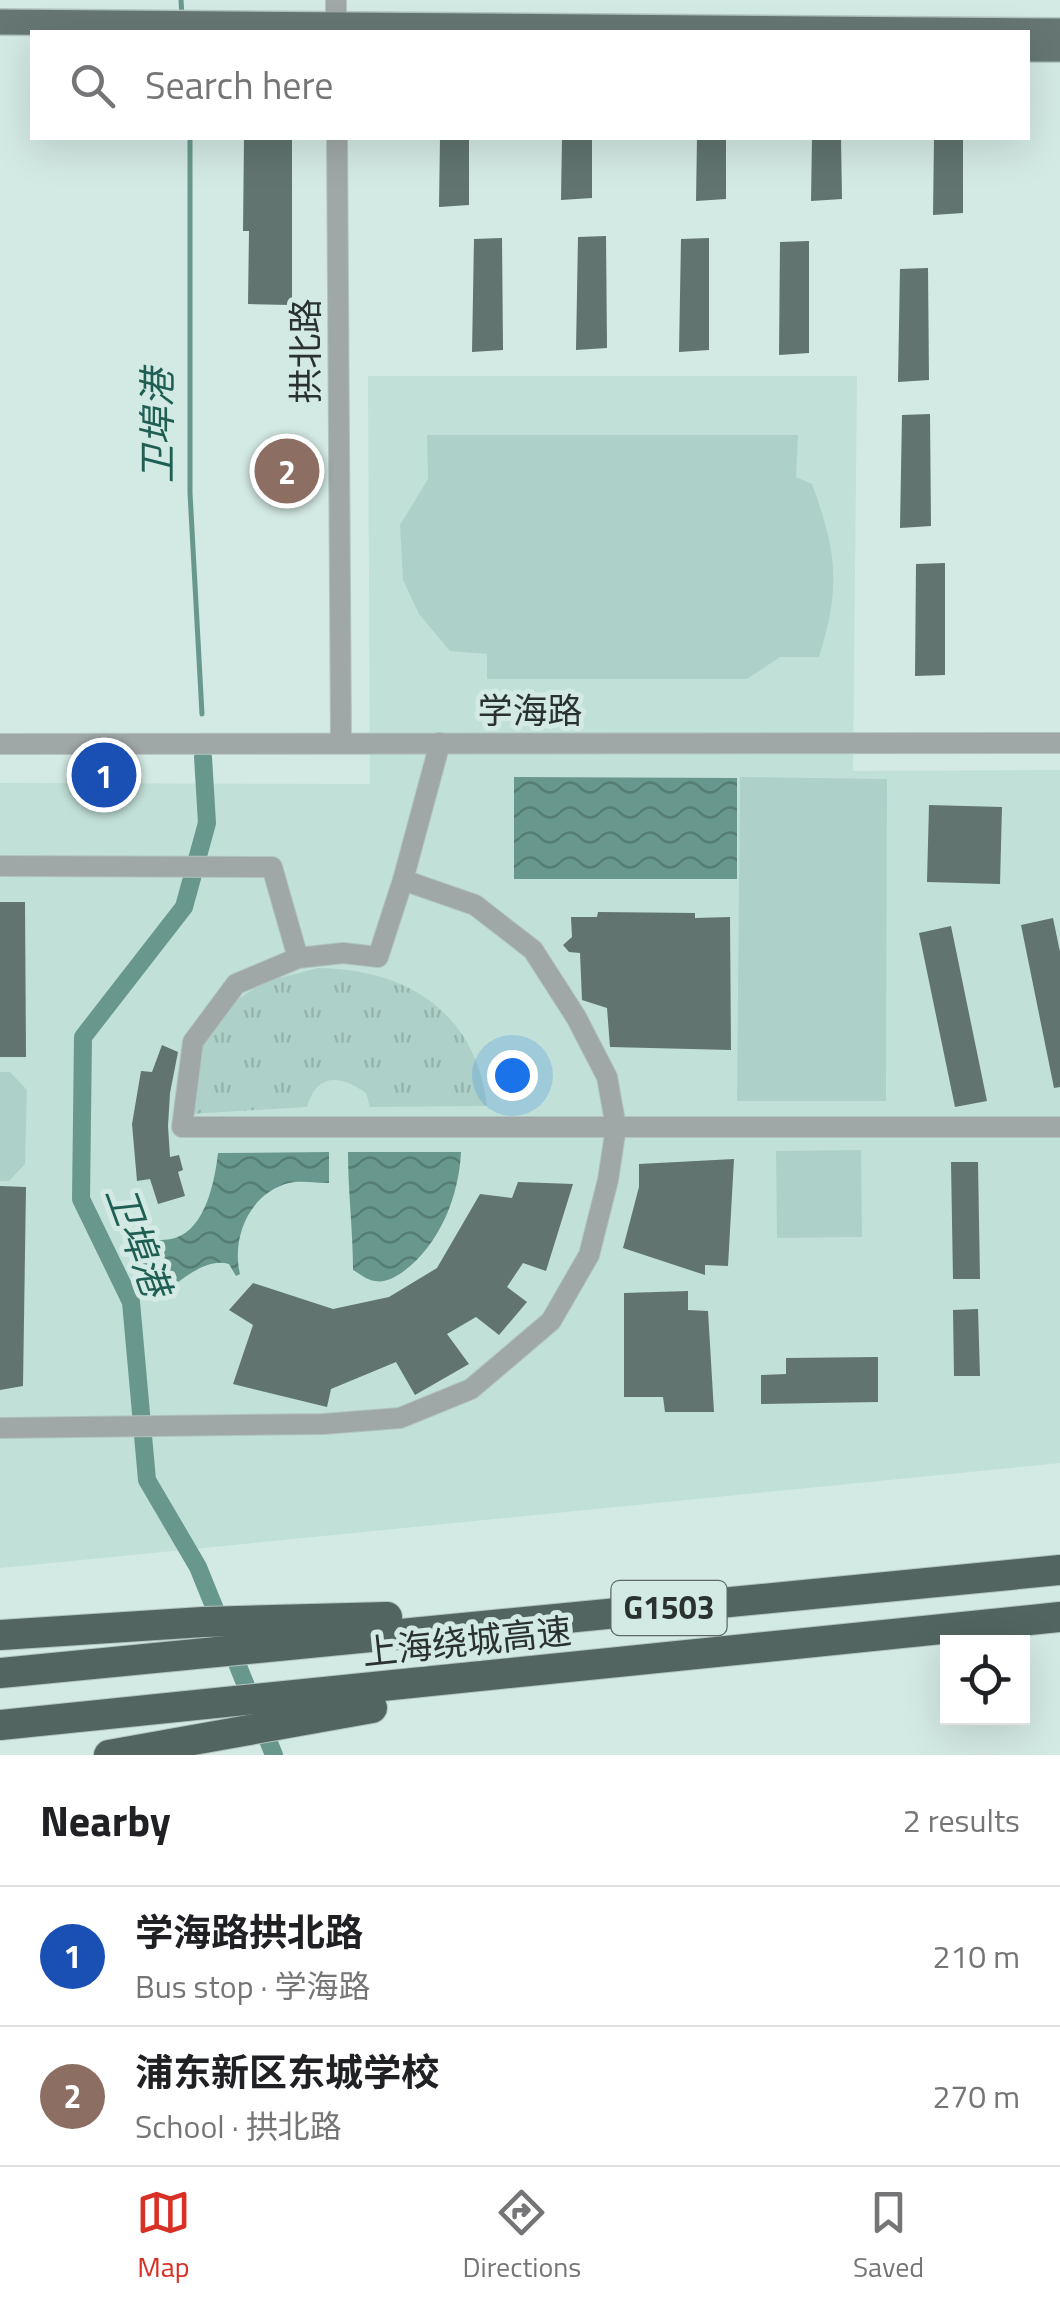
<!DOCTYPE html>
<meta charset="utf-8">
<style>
:root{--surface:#fff;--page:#f6f6f6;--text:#202124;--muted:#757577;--line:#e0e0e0;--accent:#d93025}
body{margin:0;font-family:"Titillium Web","Noto Sans SC",sans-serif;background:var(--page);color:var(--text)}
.controls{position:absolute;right:30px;bottom:30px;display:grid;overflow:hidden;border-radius:0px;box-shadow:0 10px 40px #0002}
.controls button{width:90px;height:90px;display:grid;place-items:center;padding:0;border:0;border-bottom:2px solid var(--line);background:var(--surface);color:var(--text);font:50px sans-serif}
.you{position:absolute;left:512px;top:1075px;width:35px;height:35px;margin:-25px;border:8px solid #fff;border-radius:50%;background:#1a73e8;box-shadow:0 0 0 15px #1a73e833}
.badge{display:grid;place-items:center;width:65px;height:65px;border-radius:50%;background:var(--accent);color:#fff;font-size:32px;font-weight:700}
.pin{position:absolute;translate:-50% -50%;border:5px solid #fff;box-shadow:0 2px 10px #0006}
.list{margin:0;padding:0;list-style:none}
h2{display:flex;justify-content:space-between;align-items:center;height:130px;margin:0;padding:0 40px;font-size:42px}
h2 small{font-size:32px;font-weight:400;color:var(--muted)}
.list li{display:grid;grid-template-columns:65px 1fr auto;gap:30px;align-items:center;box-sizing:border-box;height:140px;padding:0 40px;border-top:2px solid var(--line)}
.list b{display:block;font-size:38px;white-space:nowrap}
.list p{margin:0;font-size:32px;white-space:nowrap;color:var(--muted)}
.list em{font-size:32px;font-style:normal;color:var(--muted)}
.icon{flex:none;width:55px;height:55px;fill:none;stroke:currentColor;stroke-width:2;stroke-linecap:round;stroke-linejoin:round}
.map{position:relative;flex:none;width:1060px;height:1755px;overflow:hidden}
.search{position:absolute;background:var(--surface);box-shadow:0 10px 40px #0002;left:30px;right:30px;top:30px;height:110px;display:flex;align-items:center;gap:25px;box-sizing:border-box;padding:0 35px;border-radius:0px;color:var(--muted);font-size:38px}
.sheet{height:410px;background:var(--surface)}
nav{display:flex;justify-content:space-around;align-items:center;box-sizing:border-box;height:140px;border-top:2px solid var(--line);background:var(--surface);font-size:28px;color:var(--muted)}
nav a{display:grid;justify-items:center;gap:5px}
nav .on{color:var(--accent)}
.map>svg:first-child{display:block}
.built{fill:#c1e0d8}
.grass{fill:url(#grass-tufts)}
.green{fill:#add1c8}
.water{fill:url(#water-waves)}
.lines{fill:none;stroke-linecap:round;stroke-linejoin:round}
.stream{stroke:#68988d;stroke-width:5}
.canal{stroke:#68988d;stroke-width:18}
.building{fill:#61746f}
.minor-casing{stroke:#b1c4bf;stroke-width:22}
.major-casing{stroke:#b1c4bf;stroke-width:28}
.highway-casing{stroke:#b1c4bf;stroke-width:32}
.minor{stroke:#9fa8a6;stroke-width:20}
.major{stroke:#667773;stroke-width:25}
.highway{stroke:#526560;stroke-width:30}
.labels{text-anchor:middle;stroke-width:10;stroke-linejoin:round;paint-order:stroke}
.shield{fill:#d3e9e3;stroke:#5d6966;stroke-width:2.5}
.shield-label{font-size:32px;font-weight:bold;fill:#2a3230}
.street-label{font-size:35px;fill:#2a3230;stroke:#d3e9e3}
.water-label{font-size:38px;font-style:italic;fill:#1e5e53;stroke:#d3e9e3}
</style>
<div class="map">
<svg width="1060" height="1755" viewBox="0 0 1060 1755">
<defs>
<pattern id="grass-tufts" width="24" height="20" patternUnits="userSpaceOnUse" patternTransform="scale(2.5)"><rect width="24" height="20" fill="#add1c8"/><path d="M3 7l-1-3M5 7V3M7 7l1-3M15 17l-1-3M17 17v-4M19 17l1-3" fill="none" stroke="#95b4ac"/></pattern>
<pattern id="water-waves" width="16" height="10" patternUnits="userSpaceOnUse" patternTransform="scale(2.5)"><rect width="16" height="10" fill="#68988d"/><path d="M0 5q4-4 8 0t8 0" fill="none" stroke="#567d74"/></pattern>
</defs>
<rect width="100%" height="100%" fill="#d3e9e3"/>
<path class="built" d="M368,376H857L853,771L1060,770V1463L0,1568V783L370,784Z"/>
<path class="grass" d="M318,968C407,969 476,1012 487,1106L370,1107L366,1093C341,1075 317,1072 307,1107L190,1114L200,1046L234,1002L264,982Z"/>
<g class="green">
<path d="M427,435H798L796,477L812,484C837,552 841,587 819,657H780L747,679H487V654L450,651L419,614L403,580L400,525L428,479Z"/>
<path d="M740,777L887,779L886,1101H737Z"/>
<path d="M0,1072H10L27,1090L25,1164L9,1181H0Z"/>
<path d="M861,1150L862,1237L777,1238L776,1151Z"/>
</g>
<g class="water">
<path d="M514,777L737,778V879H514Z"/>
<path d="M329,1152V1183C317,1183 300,1180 289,1183C250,1193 231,1237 240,1274L236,1276L229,1264C204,1256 176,1285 157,1299L135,1244C149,1238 161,1242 175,1238C206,1229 215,1179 218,1153Z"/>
<path d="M348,1152H461C459,1196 440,1244 404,1271C396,1277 385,1283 375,1281C367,1280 360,1274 353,1270C353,1230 348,1193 348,1152Z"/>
</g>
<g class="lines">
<g class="stream">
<path d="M181,0L182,17"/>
<path d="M190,138V493L202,714"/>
</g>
<path class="canal" d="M203,757L207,823L184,907L83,1037L81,1199L131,1302L147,1480L198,1567L274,1755"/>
</g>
<g class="building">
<path d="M244,138H292V305L248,304L249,231H243Z"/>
<path d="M440,138H469V205L439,207Z"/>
<path d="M562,138H592V198L561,200Z"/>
<path d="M697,138H726V199L696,201Z"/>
<path d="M812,138H841L842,199L811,201Z"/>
<path d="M934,138H963V213L933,215Z"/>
<path d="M606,236L607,348L576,350L578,237Z"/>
<path d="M502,238L503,350L472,352L474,239Z"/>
<path d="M709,238V350L679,352L681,239Z"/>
<path d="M809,241V353L779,355L780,242Z"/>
<path d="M928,268L929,380L898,382L900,269Z"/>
<path d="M930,414L931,526L900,528L902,415Z"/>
<path d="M945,563V675L915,676L916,564Z"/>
<path d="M929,805L1002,807L1000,884L927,882Z"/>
<path d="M0,902H25L26,1057H0Z"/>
<path d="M598,912L695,913V918L730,917L731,1050L610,1047L607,1008L582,1000L580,953L569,952L563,945L572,937L571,917H597Z"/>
<path d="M1053,918L1060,952V1087L1054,1088L1021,925Z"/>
<path d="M951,926L987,1101L955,1107L919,933Z"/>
<path d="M162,1045L178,1052L170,1093L168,1126L170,1157L179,1155L183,1170L178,1172L185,1196L158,1204L150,1179L137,1181L132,1124L141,1071L152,1072Z"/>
<path d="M734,1159L728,1266L705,1265V1275L623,1248L639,1187V1164Z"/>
<path d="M951,1162H978L980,1279H953Z"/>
<path d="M518,1182L573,1184L546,1271L523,1263L507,1287L527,1302L499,1335L476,1317L447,1334L469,1364L415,1395L396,1362L331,1389L327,1407L233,1384L253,1325L229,1310L253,1283L333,1309L389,1297L437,1268L480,1194L512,1198Z"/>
<path d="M0,1186L26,1187L23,1386L0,1390Z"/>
<path d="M688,1291V1310L708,1311L714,1412H665L663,1397H624V1293Z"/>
<path d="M978,1309L980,1376H954L953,1310Z"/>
<path d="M878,1357V1402L761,1404V1375L786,1374V1358Z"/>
</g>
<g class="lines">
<g class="minor-casing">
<g id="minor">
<path d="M336,0V32"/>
<path d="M337,138L341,743"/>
<path d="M440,743L403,880L378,957L343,953L298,958L236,984L193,1042L182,1127H1060"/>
<path d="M0,744L1060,743"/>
<path d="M0,866L272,867L298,958"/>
<path d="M0,1428L323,1424L400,1418L471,1389L551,1321L589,1255L608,1180L616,1127L607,1077L576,1017L533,950L475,905L403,880"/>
</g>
</g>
<g class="major-casing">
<g id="major">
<path d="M0,22L1060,31"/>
<path d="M1028,49H1060"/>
</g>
</g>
<g class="highway-casing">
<g id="highway">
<path d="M0,1635L203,1622L387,1617"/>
<path d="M0,1673L1060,1570"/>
<path d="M0,1725L1060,1617"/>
<path d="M109,1755L372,1708"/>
</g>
</g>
<use href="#minor" class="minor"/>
<use href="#major" class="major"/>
<use href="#highway" class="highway"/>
</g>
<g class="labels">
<rect class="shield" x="611.5" y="1581" width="115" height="54" rx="8"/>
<g class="shield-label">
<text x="669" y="1619">G1503</text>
</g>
<g class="street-label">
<text transform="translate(306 351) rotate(-90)" y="12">拱北路</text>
<text x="530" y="723">学海路</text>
<text transform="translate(467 1642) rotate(-6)" y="12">上海绕城高速</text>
</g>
<g class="water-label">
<text transform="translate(158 426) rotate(-90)" y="13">卫埠港</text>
<text transform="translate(138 1241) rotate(70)" y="13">卫埠港</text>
</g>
</g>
</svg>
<div class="controls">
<button><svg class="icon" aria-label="locate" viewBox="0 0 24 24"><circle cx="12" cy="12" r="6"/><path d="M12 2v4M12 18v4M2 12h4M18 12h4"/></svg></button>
</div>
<div class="you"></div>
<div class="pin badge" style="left:104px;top:775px;background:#1a4fb4">1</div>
<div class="pin badge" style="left:287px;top:471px;background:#8d6e63">2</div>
<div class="search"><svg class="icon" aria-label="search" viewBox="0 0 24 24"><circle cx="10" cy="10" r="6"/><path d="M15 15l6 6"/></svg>Search here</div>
</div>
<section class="sheet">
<h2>Nearby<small>2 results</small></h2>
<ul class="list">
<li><span class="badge" style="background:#1a4fb4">1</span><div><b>学海路拱北路</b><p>Bus stop · 学海路</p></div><em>210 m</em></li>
<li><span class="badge" style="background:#8d6e63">2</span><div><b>浦东新区东城学校</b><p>School · 拱北路</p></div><em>270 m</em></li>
</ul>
</section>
<nav>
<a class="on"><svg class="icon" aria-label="map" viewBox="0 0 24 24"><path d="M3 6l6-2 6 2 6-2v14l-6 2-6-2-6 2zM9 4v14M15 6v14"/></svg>Map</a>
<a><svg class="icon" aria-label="directions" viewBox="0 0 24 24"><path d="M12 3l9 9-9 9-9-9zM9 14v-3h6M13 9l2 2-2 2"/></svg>Directions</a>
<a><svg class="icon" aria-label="saved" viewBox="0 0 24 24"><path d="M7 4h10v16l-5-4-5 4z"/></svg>Saved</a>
</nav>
